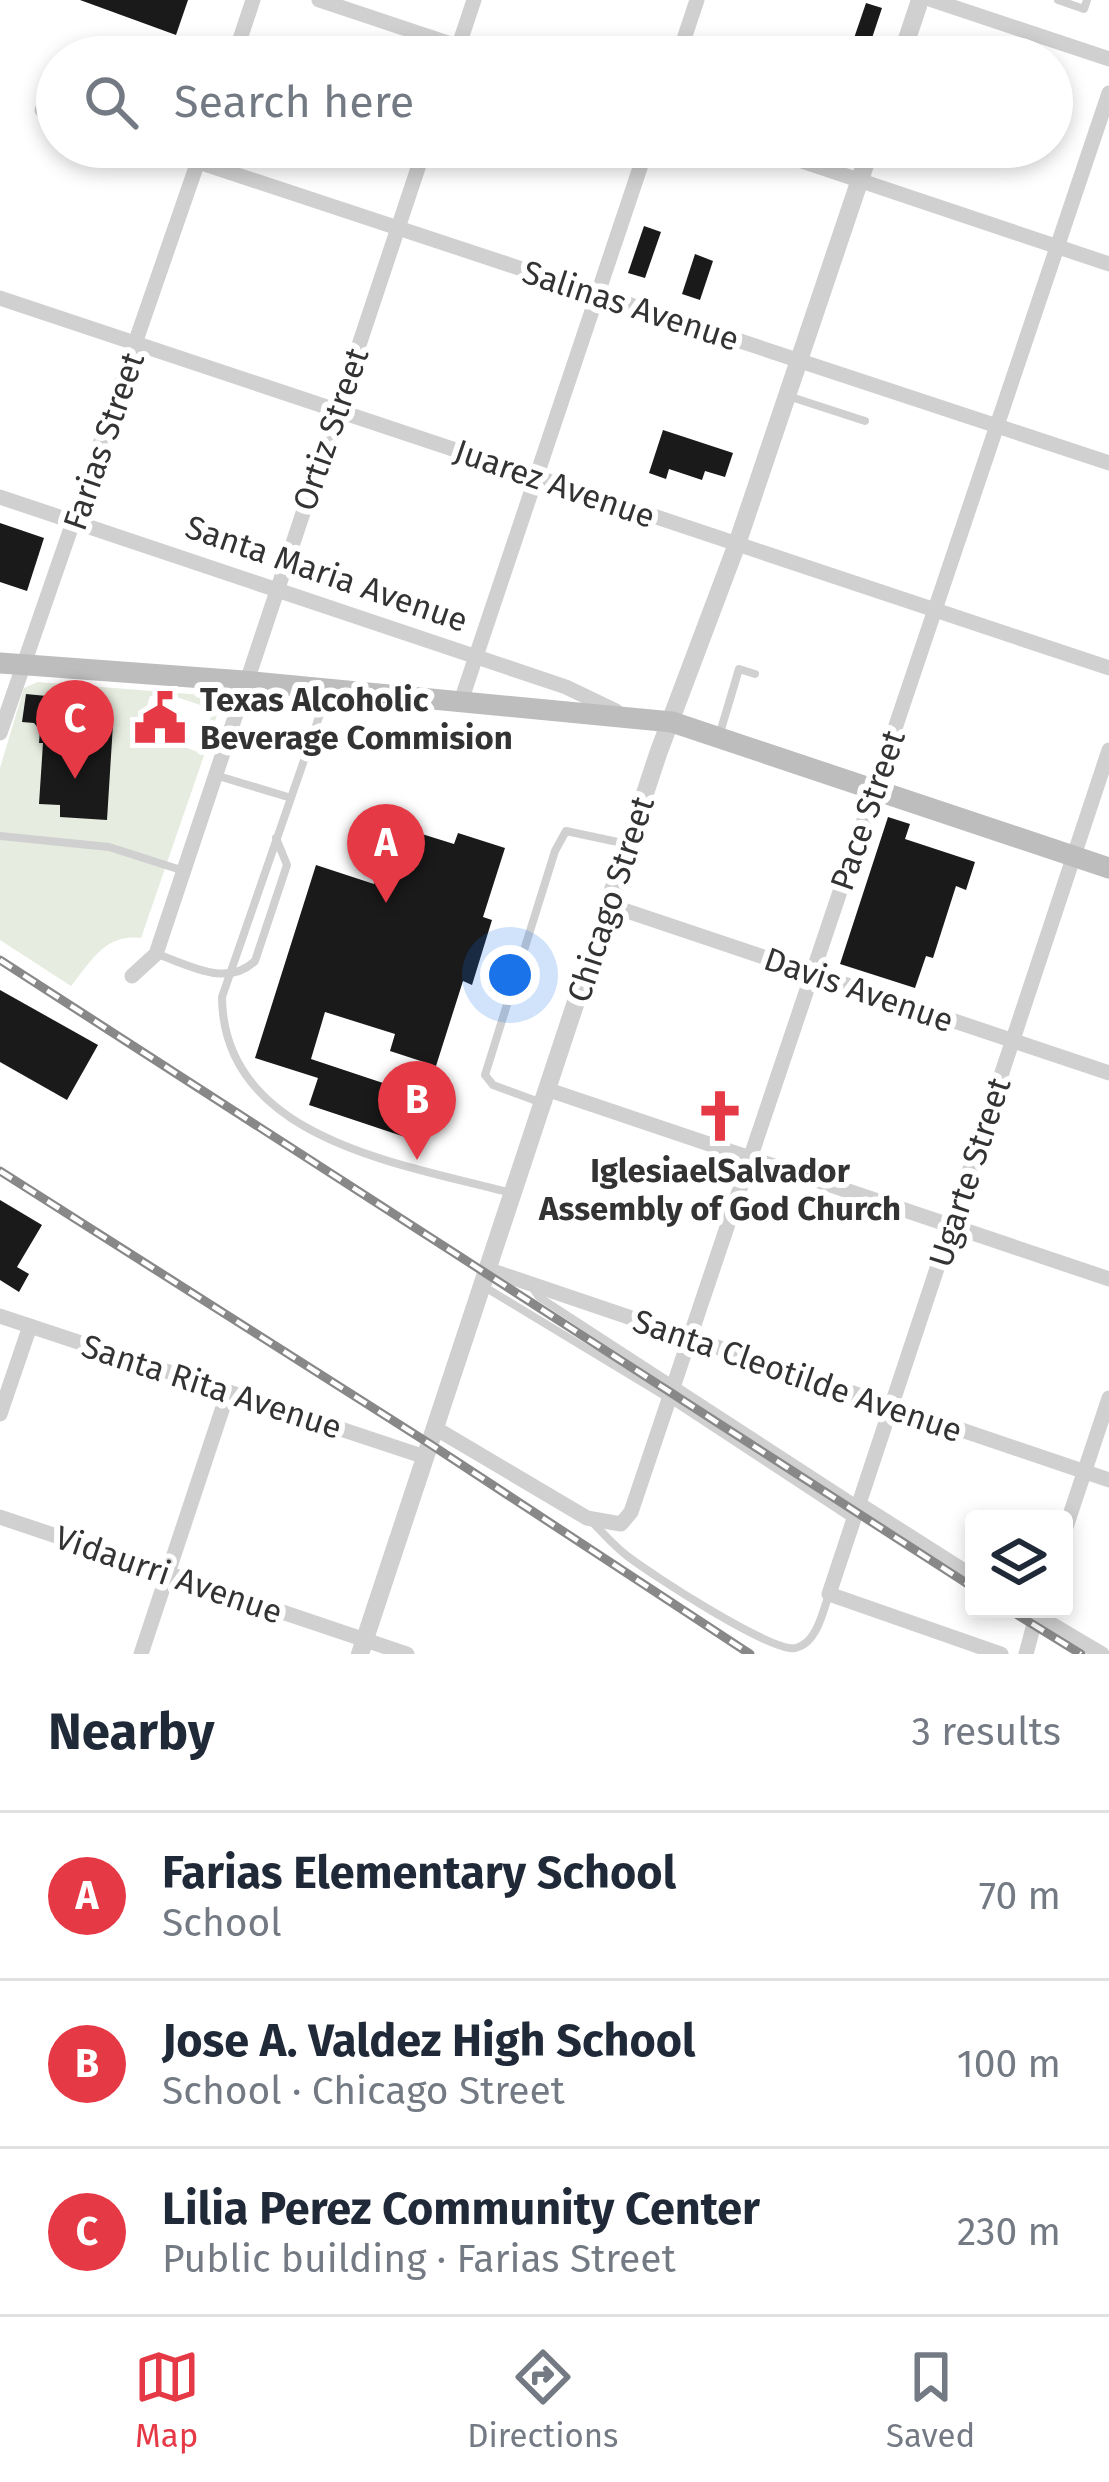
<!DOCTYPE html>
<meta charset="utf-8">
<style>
:root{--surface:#fff;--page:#f2f2f3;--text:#1f2937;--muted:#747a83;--line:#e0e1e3;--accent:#e63946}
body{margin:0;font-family:"Fira Sans",sans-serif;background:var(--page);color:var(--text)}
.controls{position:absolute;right:36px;bottom:36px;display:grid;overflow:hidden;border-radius:12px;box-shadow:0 6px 18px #0003}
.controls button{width:108px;height:108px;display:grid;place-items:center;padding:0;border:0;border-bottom:3px solid var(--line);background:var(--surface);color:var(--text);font:60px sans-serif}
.you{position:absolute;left:510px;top:975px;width:42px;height:42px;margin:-30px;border:9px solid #fff;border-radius:50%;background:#1a73e8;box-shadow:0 0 0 18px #1a73e833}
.badge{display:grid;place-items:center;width:78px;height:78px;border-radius:50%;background:var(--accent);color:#fff;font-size:39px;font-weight:700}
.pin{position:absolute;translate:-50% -99px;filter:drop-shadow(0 3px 6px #0008)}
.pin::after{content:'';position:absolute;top:63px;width:42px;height:36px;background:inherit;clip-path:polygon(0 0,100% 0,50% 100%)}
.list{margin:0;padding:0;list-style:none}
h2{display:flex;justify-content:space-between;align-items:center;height:156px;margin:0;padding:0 48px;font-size:51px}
h2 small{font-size:39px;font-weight:400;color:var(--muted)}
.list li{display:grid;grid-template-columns:78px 1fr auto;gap:36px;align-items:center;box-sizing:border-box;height:168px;padding:0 48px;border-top:3px solid var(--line)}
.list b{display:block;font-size:45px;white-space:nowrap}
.list p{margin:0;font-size:39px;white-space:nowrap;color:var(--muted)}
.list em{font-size:39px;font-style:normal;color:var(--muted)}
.icon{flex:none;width:66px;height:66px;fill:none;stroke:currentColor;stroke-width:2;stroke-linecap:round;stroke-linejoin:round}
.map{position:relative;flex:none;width:1109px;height:1654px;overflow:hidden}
.search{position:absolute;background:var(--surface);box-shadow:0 6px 18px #0003;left:36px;right:36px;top:36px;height:132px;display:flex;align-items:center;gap:30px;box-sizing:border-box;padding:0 42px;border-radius:66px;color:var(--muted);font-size:45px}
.sheet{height:660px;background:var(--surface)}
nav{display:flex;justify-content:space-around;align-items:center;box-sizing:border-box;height:168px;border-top:3px solid var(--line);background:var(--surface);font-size:33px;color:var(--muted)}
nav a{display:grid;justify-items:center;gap:6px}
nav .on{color:var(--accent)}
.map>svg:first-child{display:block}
.green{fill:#e6ecdf}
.building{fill:#1a1a1a}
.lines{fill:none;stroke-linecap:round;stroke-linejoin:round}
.service{stroke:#d0d0d0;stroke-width:8}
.minor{stroke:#d0d0d0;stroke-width:15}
.tertiary{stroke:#d0d0d0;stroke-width:18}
.secondary{stroke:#bdbdbd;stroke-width:21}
.rail-casing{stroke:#888;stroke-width:9}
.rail{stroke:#fff;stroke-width:4.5;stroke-dasharray:14;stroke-linecap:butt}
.labels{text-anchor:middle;stroke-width:12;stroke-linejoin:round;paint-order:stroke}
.street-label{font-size:33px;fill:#333;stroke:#fff}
.poi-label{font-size:33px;font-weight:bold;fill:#333;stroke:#fff;text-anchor:start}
</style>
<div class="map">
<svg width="1109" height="1654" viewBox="0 0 1109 1654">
<rect width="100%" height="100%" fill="#fff"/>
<path class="green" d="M38,682L215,696L221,701L214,724H209L213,709L176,697L150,696L139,731L201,753L206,739L209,741L141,938C105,934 92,960 71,986L0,940V768L24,688Z"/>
<g class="building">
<path d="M80,0H188L176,35Z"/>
<path d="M866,3L882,8L868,50L852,44Z"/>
<path d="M644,226L661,232L645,278L628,273Z"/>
<path d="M695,254L713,261L700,300L682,294Z"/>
<path d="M663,430L733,453L725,477L705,471L702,480L669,469L666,479L649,473Z"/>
<path d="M0,523L44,538L27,591L0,582Z"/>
<path d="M26,694L57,697L56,712L101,716V723L113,724L107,820L60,817V805L39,804L43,743H39L40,730L34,723L22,722Z"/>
<path d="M888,817L910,824L905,839L975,862L966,890L956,886L933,958L926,956L915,988L840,964Z"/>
<path d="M393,825L454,844L458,833L505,848L483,917L492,920L472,985L463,981L436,1066L390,1051L395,1034L325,1012L311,1059L431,1099L417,1141L309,1105L318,1078L255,1058L316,865L374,884Z"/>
<path d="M0,990L98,1045L67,1100L0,1062Z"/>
<path d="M0,1200L42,1225L17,1267L29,1274L19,1292L0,1280Z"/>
</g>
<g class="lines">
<g class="service">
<path d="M1058,0L1084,9L1087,0"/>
<path d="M788,396L865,421"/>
<path d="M328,691L222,997C223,1140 403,1164 511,1193"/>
<path d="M719,736L739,669L755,674"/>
<path d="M215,775L288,797"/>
<path d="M0,836L109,847L181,870"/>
<path d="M157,954C189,965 227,988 255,961L287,865L276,838"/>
<path d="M542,1103L493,1085L485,1075L555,851L566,831L627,844"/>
<path d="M483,1286L670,1399L851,1518"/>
<path d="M534,1290L539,1297L856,1503"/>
<path d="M593,1523C604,1534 614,1546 626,1555C649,1573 773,1654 796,1648C817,1643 823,1611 829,1594"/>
</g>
<g class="minor">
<path d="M319,0L490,57"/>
<path d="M932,0L1109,59"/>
<path d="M234,57L253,0"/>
<path d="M455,57L474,0"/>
<path d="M678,57L697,0"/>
<path d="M42,110L57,115"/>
<path d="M153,147L1109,463"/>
<path d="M760,147L1109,264"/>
<path d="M0,298L1109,668"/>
<path d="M0,497L566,687L616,711"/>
<path d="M461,701L647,147"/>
<path d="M0,733L203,147"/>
<path d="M609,905L1109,1073"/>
<path d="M132,976L156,954L425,147"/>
<path d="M546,1089L1109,1279"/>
<path d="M487,1269L1109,1480"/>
<path d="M0,1316L425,1457"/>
<path d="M0,1414L30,1326"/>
<path d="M435,1428L587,1518L621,1524L631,1512L1109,93"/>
<path d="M859,1504L974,1577"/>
<path d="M0,1517L407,1654"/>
<path d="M1064,1533L1109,1398"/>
<path d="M1026,1609L1102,1654"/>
<path d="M141,1654L228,1392"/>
<path d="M1001,1654L829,1594L1109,750"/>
<path d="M1026,1654L1038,1609"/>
</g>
<g class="tertiary">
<path d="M901,57L920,0"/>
<path d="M360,1654L659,751L737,544L871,147"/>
</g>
<path class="secondary" d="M0,663L244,681L672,722L1109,868"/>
<g class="rail-casing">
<g id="rail">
<path d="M0,960L974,1588"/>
<path d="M0,1171L430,1444L750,1654"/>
<path d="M1008,1609L1081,1654"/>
</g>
</g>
<use href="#rail" class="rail"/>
</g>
<defs>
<g id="civic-bare" transform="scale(4.14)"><path d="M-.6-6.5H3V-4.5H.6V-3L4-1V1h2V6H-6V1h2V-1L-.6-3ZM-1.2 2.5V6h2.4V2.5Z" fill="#e63946" stroke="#fff" stroke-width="2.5" paint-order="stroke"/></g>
<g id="church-bare" transform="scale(4.14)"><path d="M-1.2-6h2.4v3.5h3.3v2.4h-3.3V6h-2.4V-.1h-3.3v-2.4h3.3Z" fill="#e63946" stroke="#fff" stroke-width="2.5" paint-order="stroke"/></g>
</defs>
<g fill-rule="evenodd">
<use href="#civic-bare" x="160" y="718"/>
<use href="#church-bare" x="720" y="1116"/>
</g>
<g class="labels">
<g class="street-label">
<text transform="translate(631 305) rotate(18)" y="12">Salinas Avenue</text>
<text transform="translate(330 429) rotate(-71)" y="12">Ortiz Street</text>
<text transform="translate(103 441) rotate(-71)" y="12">Farias Street</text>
<text transform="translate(555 483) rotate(19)" y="12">Juarez Avenue</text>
<text transform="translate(327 573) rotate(19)" y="12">Santa Maria Avenue</text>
<text transform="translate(867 810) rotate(-71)" y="12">Pace Street</text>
<text transform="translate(610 899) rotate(-72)" y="12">Chicago Street</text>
<text transform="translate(859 989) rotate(19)" y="12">Davis Avenue</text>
<text transform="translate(969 1172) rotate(-72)" y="12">Ugarte Street</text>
<text transform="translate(798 1375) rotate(19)" y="12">Santa Cleotilde Avenue</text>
<text transform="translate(212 1386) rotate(18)" y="12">Santa Rita Avenue</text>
<text transform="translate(169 1574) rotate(19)" y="12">Vidaurri Avenue</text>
</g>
<g class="poi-label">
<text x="200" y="711">Texas Alcoholic<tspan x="200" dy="38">Beverage Commision</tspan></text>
<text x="720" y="1182" text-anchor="middle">IglesiaelSalvador<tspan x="720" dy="38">Assembly of God Church</tspan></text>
</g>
</g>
</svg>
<div class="controls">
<button><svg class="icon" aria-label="layers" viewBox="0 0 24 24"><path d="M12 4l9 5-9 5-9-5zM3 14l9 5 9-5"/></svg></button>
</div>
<div class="you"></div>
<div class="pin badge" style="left:386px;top:903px">A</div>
<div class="pin badge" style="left:417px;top:1160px">B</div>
<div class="pin badge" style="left:75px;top:779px">C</div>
<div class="search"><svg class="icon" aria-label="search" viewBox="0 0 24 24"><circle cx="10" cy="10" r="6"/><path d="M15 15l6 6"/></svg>Search here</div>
</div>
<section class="sheet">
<h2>Nearby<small>3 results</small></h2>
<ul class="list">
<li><span class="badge">A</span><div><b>Farias Elementary School</b><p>School</p></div><em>70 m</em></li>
<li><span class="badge">B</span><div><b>Jose A. Valdez High School</b><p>School · Chicago Street</p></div><em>100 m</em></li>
<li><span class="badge">C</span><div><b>Lilia Perez Community Center</b><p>Public building · Farias Street</p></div><em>230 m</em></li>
</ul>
</section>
<nav>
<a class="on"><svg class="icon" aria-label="map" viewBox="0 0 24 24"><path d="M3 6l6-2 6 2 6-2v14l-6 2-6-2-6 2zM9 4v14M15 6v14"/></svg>Map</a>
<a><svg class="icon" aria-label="directions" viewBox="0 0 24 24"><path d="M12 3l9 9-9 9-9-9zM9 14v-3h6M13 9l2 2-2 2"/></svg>Directions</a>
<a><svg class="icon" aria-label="saved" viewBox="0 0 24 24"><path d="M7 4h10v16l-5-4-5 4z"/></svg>Saved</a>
</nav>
